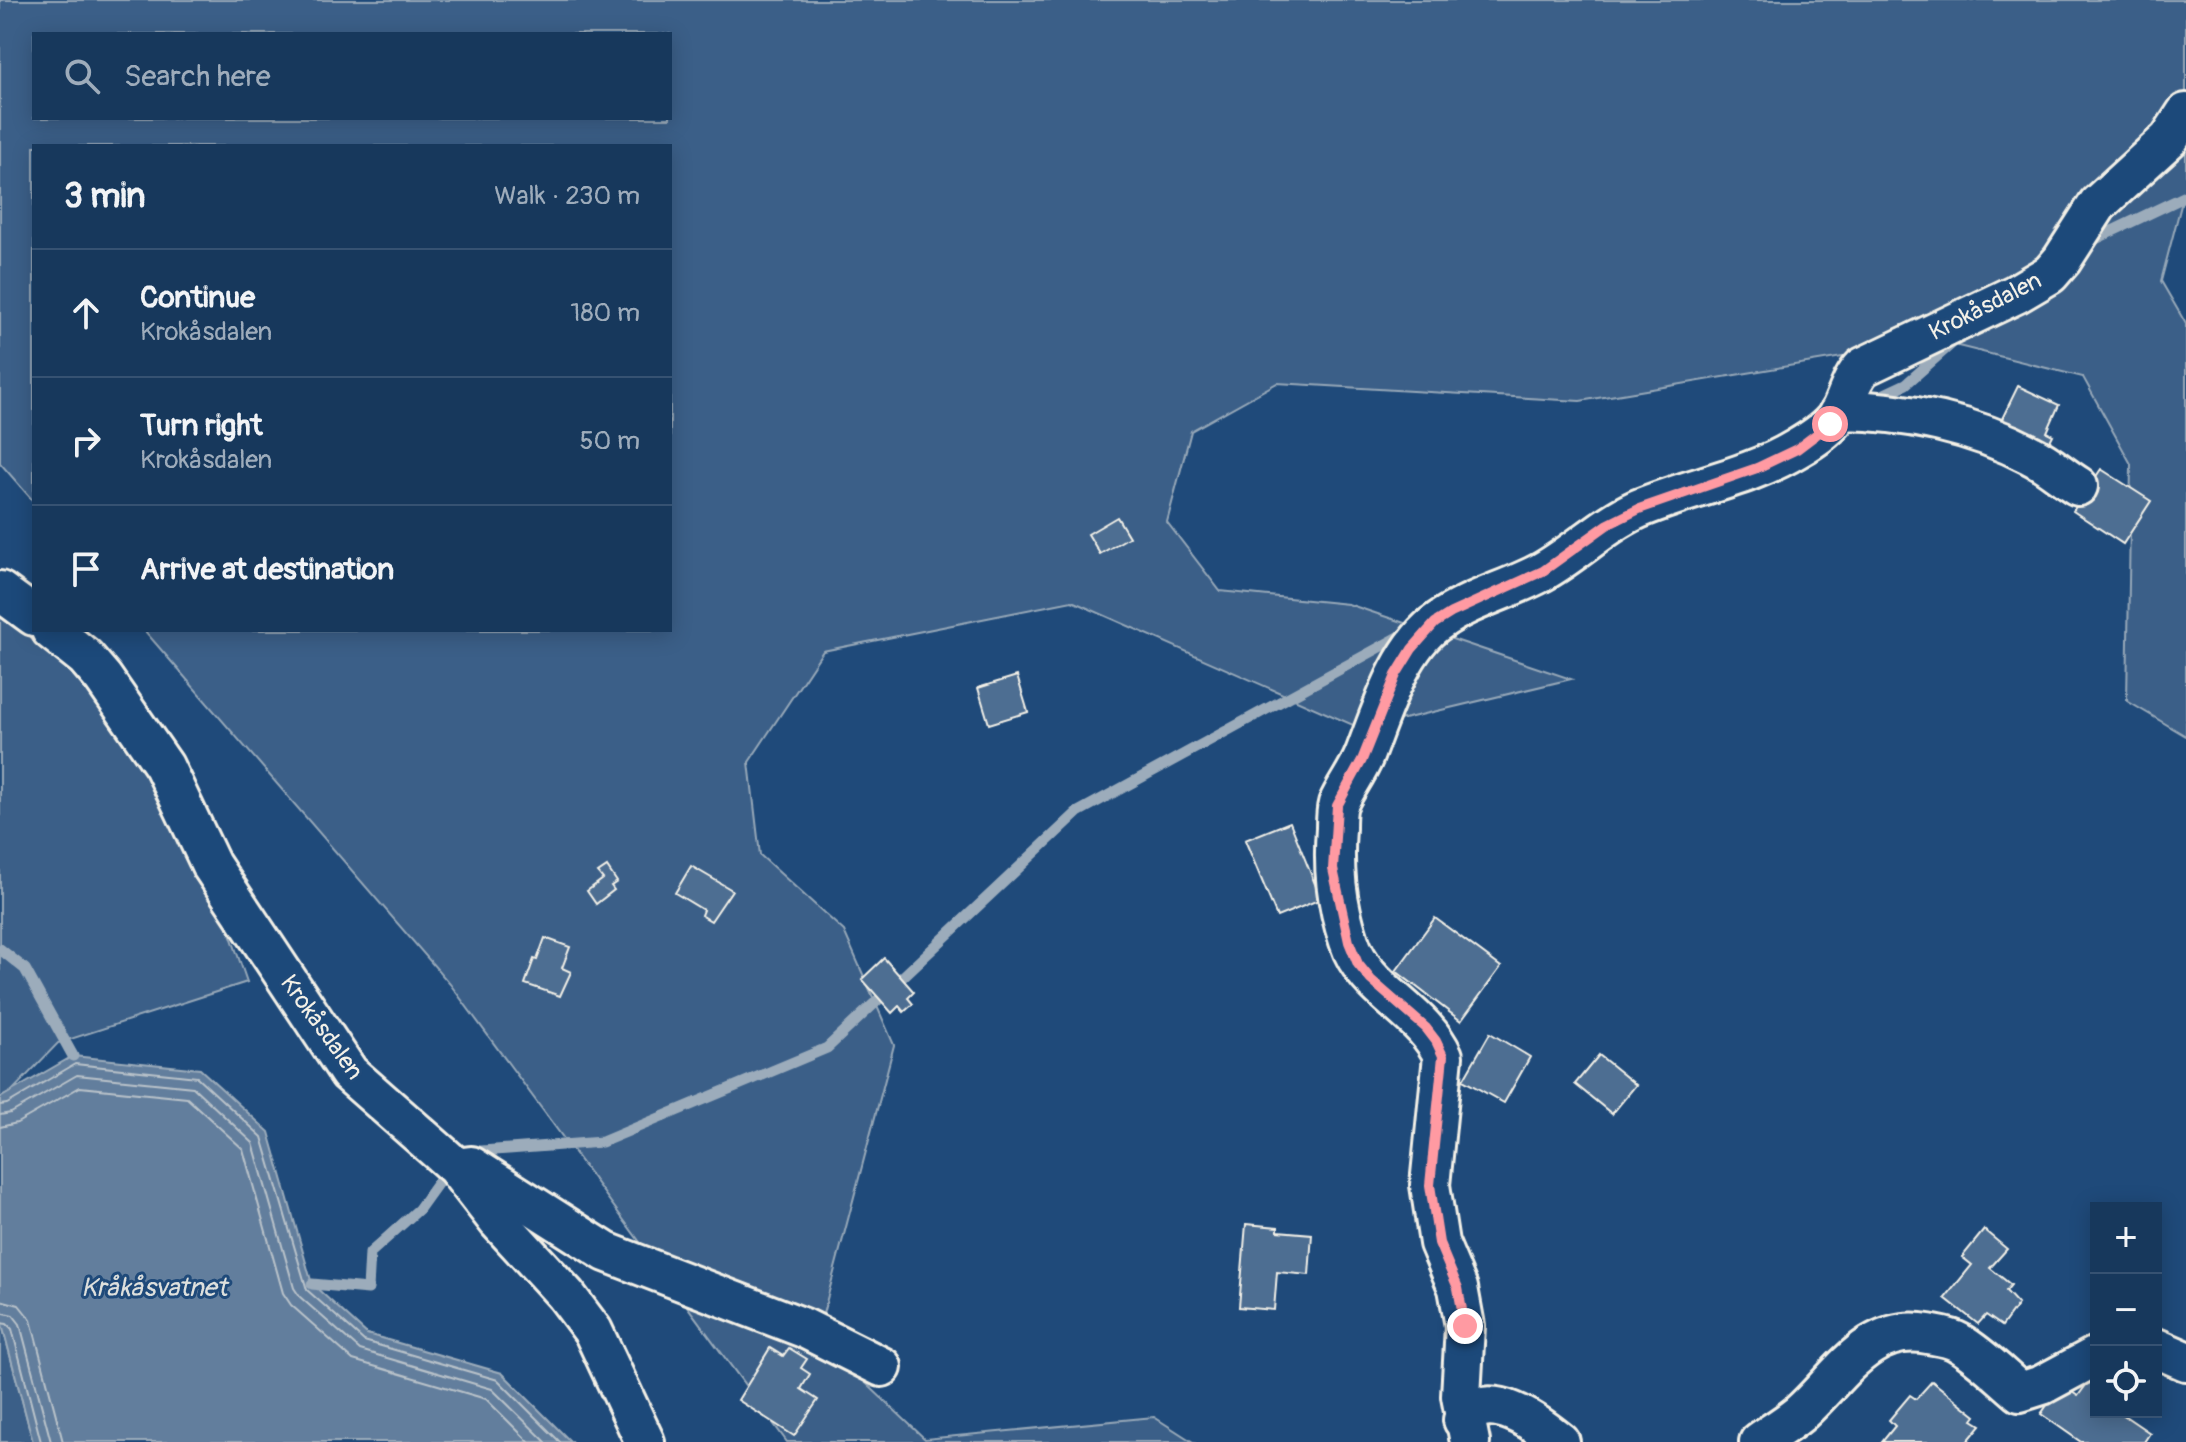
<!DOCTYPE html>
<meta charset="utf-8">
<style>
:root{--surface:#17385c;--page:#244365;--text:#f1f3f6;--muted:#9eacbb;--line:#365272}
body{margin:0;font-family:Pangolin,sans-serif;background:var(--page);color:var(--text)}
.controls{position:absolute;right:24px;bottom:24px;display:grid;overflow:hidden;border-radius:0px;box-shadow:0 4px 20px #0003}
.controls button{width:72px;height:72px;display:grid;place-items:center;padding:0;border:0;border-bottom:2px solid var(--line);background:var(--surface);color:var(--text);font:40px sans-serif}
.stop{position:absolute;width:24px;height:24px;margin:-18px;border:6px solid #ff9aa2;border-radius:50%;background:#fff}
.stop.end{background:#ff9aa2;border-color:#fff;box-shadow:0 2px 8px #0008}
.list{margin:0;padding:0;list-style:none}
h2{display:flex;justify-content:space-between;align-items:center;height:104px;margin:0;padding:0 32px;font-size:34px}
h2 small{font-size:26px;font-weight:400;color:var(--muted)}
.list li{display:grid;grid-template-columns:52px 1fr auto;gap:24px;align-items:center;box-sizing:border-box;height:128px;padding:0 32px;border-top:2px solid var(--line)}
.list b{display:block;font-size:30px;white-space:nowrap}
.list p{margin:0;font-size:26px;white-space:nowrap;color:var(--muted)}
.list em{font-size:26px;font-style:normal;color:var(--muted)}
.icon{flex:none;width:44px;height:44px;fill:none;stroke:currentColor;stroke-width:2;stroke-linecap:round;stroke-linejoin:round}
.map{position:relative;flex:none;width:2186px;height:1442px;overflow:hidden}
.search{position:absolute;background:var(--surface);box-shadow:0 4px 20px #0003;left:32px;top:32px;width:640px;height:88px;display:flex;align-items:center;gap:20px;box-sizing:border-box;padding:0 28px;border-radius:0px;color:var(--muted);font-size:30px}
.panel{position:absolute;background:var(--surface);box-shadow:0 4px 20px #0003;left:32px;top:144px;width:640px;height:488px;border-radius:0px}
.map>svg:first-child{display:block}
.green{fill:#3a5f88;stroke:#97a8b8;stroke-width:2;fill-rule:evenodd}
.water{fill:#627e9d;stroke:#9cacbb;stroke-width:2}
.lines{fill:none;stroke-linecap:round;stroke-linejoin:round}
.shore{stroke:#bac3ca;stroke-width:2}
.stream{stroke:#9cacbb;stroke-width:11}
.building{fill:#4d6e92;stroke:#f4f1e8;stroke-width:2}
.minor-casing{stroke:#f4f1e8;stroke-width:44}
.minor{stroke:#1f4a7a;stroke-width:38}
.route{stroke:#ff9aa2;stroke-width:10}
.labels{text-anchor:middle;stroke-width:6;stroke-linejoin:round;paint-order:stroke}
.street-label{font-size:24px;fill:#f4f1e8;stroke:#1f4a7a}
.water-label{font-size:26px;font-style:italic;fill:#dee0dd;stroke:#1f4a7a}
</style>
<div class="map">
<svg width="2186" height="1442" viewBox="0 0 2186 1442">
<rect width="100%" height="100%" fill="#1f4a7a"/>
<filter id="ink" filterUnits="userSpaceOnUse"><feTurbulence type="fractalNoise" baseFrequency=".0125" numOctaves="2"/><feDisplacementMap in="SourceGraphic" scale="16" xChannelSelector="R" yChannelSelector="G"/><feConvolveMatrix kernelMatrix="1 2 1 2 8 2 1 2 1" color-interpolation-filters="sRGB"/></filter>
<g filter="url(#ink)">
<g class="green">
<path d="M0,0H2186V186L2161,281L2186,324V736L2127,701L2131,464L2083,377L1938,341L1580,401L1277,383L1191,431L1167,522L1220,591L1348,604L1571,679L1362,729L1072,601L823,651L749,762L760,855L844,931L894,1045L817,1337L925,1439L1154,1417L1193,1442H787L450,984L144,630H670V146H34V502L0,463ZM34,34H670V118H34Z"/>
<path d="M0,608L29,620L173,768L247,982L58,1043L10,1093L0,1098Z"/>
<path d="M0,1317L33,1442H0Z"/>
</g>
<path class="water" d="M73,1056L200,1069L269,1132L312,1284L367,1334L502,1373L571,1442H33L0,1317V1098Z"/>
<g class="lines">
<g class="shore">
<path d="M0,1105L7,1104L75,1064L197,1077L262,1137L307,1290L364,1341L498,1380L560,1442"/>
<path d="M0,1115L11,1113L77,1075L193,1087L253,1143L294,1288L300,1297L360,1350L492,1389L546,1442"/>
<path d="M0,1127L17,1123L80,1087L187,1098L243,1149L283,1293L291,1305L353,1360L486,1399L529,1442"/>
<path d="M0,1300L19,1305L31,1320L63,1442"/>
<path d="M0,1312L13,1315L20,1324L51,1442"/>
<path d="M0,1323L7,1324L12,1329L41,1442"/>
</g>
<g class="stream">
<path d="M2085,244L2186,196"/>
<path d="M1874,399L1906,384L1957,339"/>
<path d="M0,949L25,969L73,1056"/>
<path d="M468,1152L602,1142L827,1048L1078,812L1408,632"/>
<path d="M312,1284L368,1289L370,1253L419,1209L447,1170"/>
</g>
</g>
<g class="building">
<path d="M2018,386L2059,405L2047,432L2053,435L2043,455L1996,431Z"/>
<path d="M2101,469L2151,501L2123,544L2073,511Z"/>
<path d="M1117,517L1129,537L1100,554L1088,534Z"/>
<path d="M1017,676L1028,712L989,724L978,688Z"/>
<path d="M1290,822L1321,899L1277,917L1245,840Z"/>
<path d="M691,866L732,890L711,921L701,915L703,910L675,893Z"/>
<path d="M607,867L617,882L611,886L614,890L596,904L587,891L603,879L598,873Z"/>
<path d="M1435,918L1501,967L1461,1021L1396,971Z"/>
<path d="M545,938L570,947L562,968L571,972L560,996L525,984L534,959L537,960Z"/>
<path d="M884,958L914,992L908,998L913,1004L904,1012L899,1006L892,1013L862,979Z"/>
<path d="M1490,1033L1530,1057L1504,1103L1463,1080Z"/>
<path d="M1599,1055L1636,1085L1612,1114L1575,1084Z"/>
<path d="M1246,1224L1278,1227V1231L1312,1234L1309,1275L1277,1272L1274,1310L1239,1307Z"/>
<path d="M1984,1230L2007,1249L1990,1268L2011,1285L2006,1291L2018,1304L2002,1326L1986,1315L1978,1324L1945,1298L1972,1265L1962,1257Z"/>
<path d="M770,1348L783,1356L789,1348L807,1359L801,1368L810,1374L801,1389L818,1400L794,1436L738,1400Z"/>
<path d="M1932,1381L1976,1416L1973,1420L1981,1425L1967,1442H1882L1895,1426L1889,1420L1910,1395L1916,1399Z"/>
<path d="M2089,1381L2096,1386V1412H2119L2150,1433L2144,1442H2081L2041,1414L2061,1385L2078,1396Z"/>
</g>
<g class="lines">
<g class="minor-casing">
<g id="minor">
<path d="M1838,414L1843,410C1907,411 1974,425 2031,455C2048,463 2063,477 2078,486"/>
<path d="M0,591L34,616"/>
<path d="M51,630L85,657L103,678L164,766L211,865L349,1073L456,1167L498,1221L566,1295L593,1331L645,1442"/>
<path d="M463,1167L471,1166L606,1252L804,1328L882,1367"/>
<path d="M2156,1348L2186,1361"/>
<path d="M1463,1420C1488,1386 1538,1424 1560,1442"/>
<path d="M1470,1442L1461,1396L1465,1326L1458,1288L1439,1243L1430,1185L1443,1056C1422,1009 1365,992 1349,941C1336,902 1333,868 1336,828C1336,821 1336,811 1338,804C1345,788 1357,773 1364,756C1380,715 1400,647 1439,621C1470,599 1509,590 1542,572C1576,553 1603,525 1638,509C1690,487 1748,478 1796,449C1810,441 1829,429 1838,415C1847,399 1850,380 1863,367L2016,294L2050,274L2062,260L2098,204L2169,139L2186,113"/>
<path d="M1759,1442C1772,1433 1787,1424 1799,1414C1838,1380 1868,1322 1928,1334C1938,1336 1949,1337 1958,1342C1980,1355 2000,1375 2020,1392L2042,1385L2096,1356"/>
</g>
</g>
<use href="#minor" class="minor"/>
</g>
</g>
<g class="lines" filter="url(#ink)">
<path class="route" d="M1465,1326L1458,1288L1439,1243L1430,1185L1443,1056L1436,1041L1426,1028L1371,980L1358,964L1349,942L1333,869L1337,806L1362,760L1396,675L1412,649L1435,623L1451,613L1543,571L1607,525L1639,509L1757,468L1797,449L1830,424"/>
</g>
<g class="labels">
<g class="street-label">
<text transform="translate(1985 306) rotate(-27)" y="8">Krokåsdalen</text>
<text transform="translate(322 1027) rotate(54)" y="8">Krokåsdalen</text>
</g>
<g class="water-label">
<text x="154" y="1296">Kråkåsvatnet</text>
</g>
</g>
</svg>
<div class="controls">
<button>+</button>
<button>−</button>
<button><svg class="icon" aria-label="locate" viewBox="0 0 24 24"><circle cx="12" cy="12" r="6"/><path d="M12 2v4M12 18v4M2 12h4M18 12h4"/></svg></button>
</div>
<div class="stop" style="left:1830px;top:424px"></div>
<div class="stop end" style="left:1465px;top:1326px"></div>
<div class="search"><svg class="icon" aria-label="search" viewBox="0 0 24 24"><circle cx="10" cy="10" r="6"/><path d="M15 15l6 6"/></svg>Search here</div>
<section class="panel">
<h2>3 min<small>Walk · 230 m</small></h2>
<ul class="list">
<li><svg class="icon" aria-label="ahead" viewBox="0 0 24 24"><path d="M12 20V5M6 11l6-6 6 6"/></svg><div><b>Continue</b><p>Krokåsdalen</p></div><em>180 m</em></li>
<li><svg class="icon" aria-label="right" viewBox="0 0 24 24"><path d="M7 20v-9h11M14 6l5 5-5 5"/></svg><div><b>Turn right</b><p>Krokåsdalen</p></div><em>50 m</em></li>
<li><svg class="icon" aria-label="arrive" viewBox="0 0 24 24"><path d="M6 21V4h12l-3 4 3 4H6"/></svg><div><b>Arrive at destination</b></div></li>
</ul>
</section>
</div>
